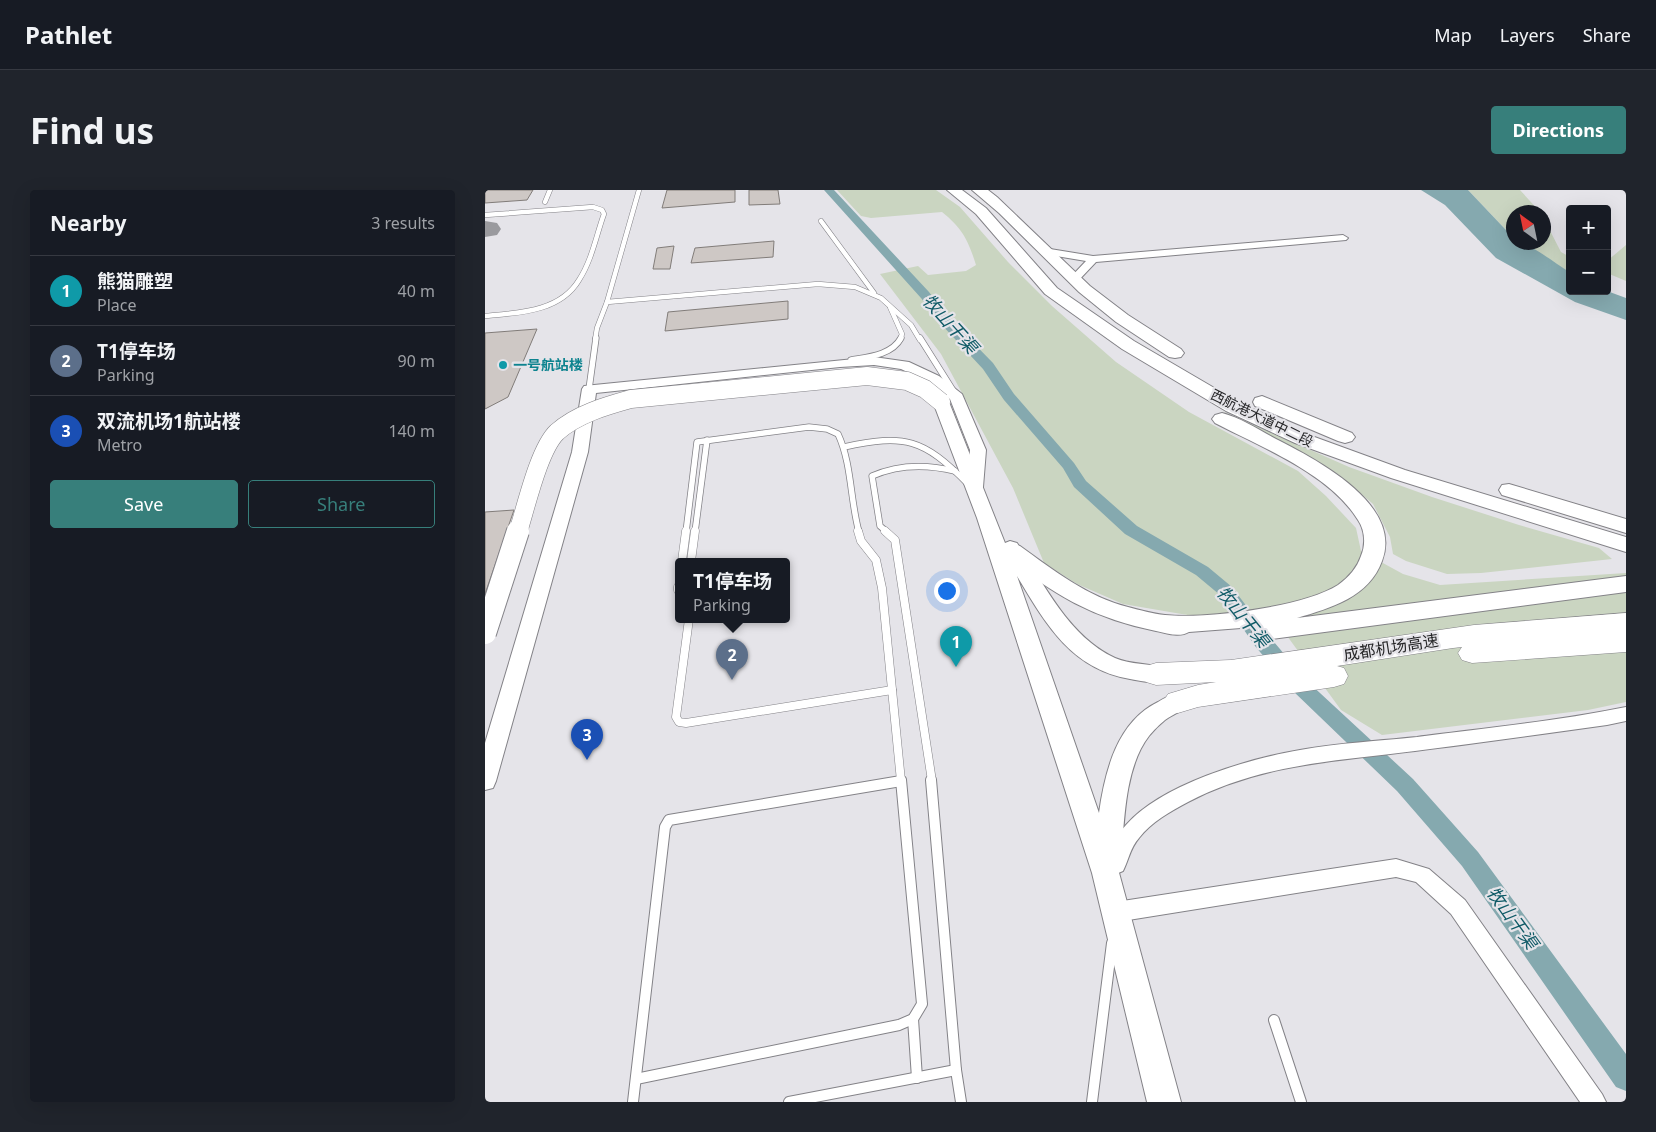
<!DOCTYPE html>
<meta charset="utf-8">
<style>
:root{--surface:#171b24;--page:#20242c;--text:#f1f3f6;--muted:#9ea1a6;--line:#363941;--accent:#377f7b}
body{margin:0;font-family:"Noto Sans","Noto Sans SC",sans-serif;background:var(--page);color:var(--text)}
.controls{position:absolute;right:15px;top:15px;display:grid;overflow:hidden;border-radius:5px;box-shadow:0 5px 20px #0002}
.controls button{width:45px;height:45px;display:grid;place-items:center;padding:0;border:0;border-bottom:1px solid var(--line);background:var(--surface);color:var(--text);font:25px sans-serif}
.compass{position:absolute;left:1021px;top:15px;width:45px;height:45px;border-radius:50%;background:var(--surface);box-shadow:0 5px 20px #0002;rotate:327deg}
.you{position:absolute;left:461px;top:400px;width:18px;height:18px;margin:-12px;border:4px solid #fff;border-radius:50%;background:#1a73e8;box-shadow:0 0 0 8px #1a73e833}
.badge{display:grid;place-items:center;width:32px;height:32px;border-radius:50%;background:var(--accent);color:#fff;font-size:16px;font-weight:700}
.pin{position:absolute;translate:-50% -41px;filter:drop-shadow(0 1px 2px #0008)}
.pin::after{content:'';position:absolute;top:26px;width:18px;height:15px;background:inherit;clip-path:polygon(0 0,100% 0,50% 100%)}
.popup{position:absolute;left:190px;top:368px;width:115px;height:65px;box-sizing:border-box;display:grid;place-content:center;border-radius:5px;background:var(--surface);filter:drop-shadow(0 1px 4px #0005);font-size:16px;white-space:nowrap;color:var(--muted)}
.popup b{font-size:19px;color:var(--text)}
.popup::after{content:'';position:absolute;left:50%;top:100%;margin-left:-10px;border:10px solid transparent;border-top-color:var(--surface)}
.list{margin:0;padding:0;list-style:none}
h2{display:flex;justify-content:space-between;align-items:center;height:65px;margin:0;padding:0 20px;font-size:21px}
h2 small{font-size:16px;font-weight:400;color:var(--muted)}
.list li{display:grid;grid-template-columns:32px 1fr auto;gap:15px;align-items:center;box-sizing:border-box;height:70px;padding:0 20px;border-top:1px solid var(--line)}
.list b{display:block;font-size:19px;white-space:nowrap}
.list p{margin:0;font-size:16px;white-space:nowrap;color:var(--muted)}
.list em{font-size:16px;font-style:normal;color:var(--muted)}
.actions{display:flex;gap:10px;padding:15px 20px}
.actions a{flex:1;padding:11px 0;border:1px solid var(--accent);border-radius:5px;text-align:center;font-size:18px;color:var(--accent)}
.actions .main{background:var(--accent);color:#fff}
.map{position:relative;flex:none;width:1141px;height:912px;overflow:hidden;border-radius:5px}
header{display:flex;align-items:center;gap:30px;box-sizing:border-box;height:70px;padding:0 25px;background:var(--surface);border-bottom:1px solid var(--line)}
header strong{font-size:24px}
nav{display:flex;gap:28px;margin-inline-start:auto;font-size:18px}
.intro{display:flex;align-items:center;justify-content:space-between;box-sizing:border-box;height:120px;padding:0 30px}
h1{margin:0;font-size:35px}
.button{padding:12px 22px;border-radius:5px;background:var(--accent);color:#fff;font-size:18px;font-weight:700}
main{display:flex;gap:30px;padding:0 30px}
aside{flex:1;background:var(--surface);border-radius:5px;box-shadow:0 5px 20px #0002}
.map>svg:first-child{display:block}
.green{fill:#cad5c1}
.water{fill:#85a9af}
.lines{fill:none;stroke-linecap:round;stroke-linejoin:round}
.canal{fill:#85a9af;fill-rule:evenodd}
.taxiway{fill:#9a9a9e;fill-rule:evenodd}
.building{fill:#cec8c5;stroke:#817c79}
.service-far3-casing{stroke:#838287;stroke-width:5.5}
.service-far2-casing{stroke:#838287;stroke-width:7}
.service-far1-casing{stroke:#838287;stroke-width:9}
.service-casing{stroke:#838287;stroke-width:12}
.minor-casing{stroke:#838287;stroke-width:2}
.tertiary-casing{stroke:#838287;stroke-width:2}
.secondary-casing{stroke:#838287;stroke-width:2}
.primary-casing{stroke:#838287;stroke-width:2}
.motorway-casing{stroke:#838287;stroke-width:1}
.service-far3{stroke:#fff;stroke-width:4.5}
.service-far2{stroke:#fff;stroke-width:5.5}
.service-far1{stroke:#fff;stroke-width:8}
.service{stroke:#fff;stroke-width:10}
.minor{fill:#fff;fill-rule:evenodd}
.tertiary{fill:#fff;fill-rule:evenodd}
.secondary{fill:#fff;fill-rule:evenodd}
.primary{fill:#fff;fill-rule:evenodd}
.motorway{fill:#fff;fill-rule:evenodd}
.secondary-bridge-far1-casing{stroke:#838287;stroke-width:19;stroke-linecap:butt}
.secondary-bridge-casing{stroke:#838287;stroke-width:24;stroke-linecap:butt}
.secondary-bridge-far1{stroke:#fff;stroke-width:18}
.secondary-bridge{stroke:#fff;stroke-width:22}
.culture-dot{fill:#0f9aa8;stroke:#e5e4e9;stroke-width:2}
.labels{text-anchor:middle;stroke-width:4.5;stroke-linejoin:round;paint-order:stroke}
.far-culture-label{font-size:14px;font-weight:bold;fill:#0d838f;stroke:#e5e4e9;text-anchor:start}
.far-street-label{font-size:14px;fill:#272729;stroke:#e5e4e9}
.street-label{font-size:16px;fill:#272729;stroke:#e5e4e9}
.water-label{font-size:18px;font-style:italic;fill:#105b67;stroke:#e5e4e9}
</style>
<header>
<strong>Pathlet</strong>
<nav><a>Map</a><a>Layers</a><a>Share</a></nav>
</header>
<div class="intro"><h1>Find us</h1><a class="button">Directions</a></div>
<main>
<aside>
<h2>Nearby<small>3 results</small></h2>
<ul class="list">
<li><span class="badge" style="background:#0f9aa8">1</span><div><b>熊猫雕塑</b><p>Place</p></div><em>40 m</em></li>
<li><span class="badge" style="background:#5c6f8a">2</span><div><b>T1停车场</b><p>Parking</p></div><em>90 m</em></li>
<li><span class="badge" style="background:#1a4fb4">3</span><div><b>双流机场1航站楼</b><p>Metro</p></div><em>140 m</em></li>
</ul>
<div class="actions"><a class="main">Save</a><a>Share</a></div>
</aside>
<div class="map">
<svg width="1141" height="912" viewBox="0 0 1141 912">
<rect width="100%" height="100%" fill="#e5e4e9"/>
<g class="green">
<path d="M352,0H451L475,17L523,72L567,116L631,172L704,222L813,281L841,306L871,338L876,361L918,384L955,395L1141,383V512L1103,520L897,545L856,520L784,421L714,427L638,414L592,394L559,373L528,298L456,164L395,84L433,76L443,85L481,81L491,75C483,50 478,39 457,22L386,28L376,26Z"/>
<path d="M983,0H1035L1055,22H1028V46L1020,39Z"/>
<path d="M1059,29L1076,62L1085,67V82L1068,73L1038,53L1058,52Z"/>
<path d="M1141,55V91L1122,83V71Z"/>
<path d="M735,220L864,277L947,307L1034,335L1114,358L1127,369L996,383L962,384L921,371L908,364L905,347L888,314L854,285Z"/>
</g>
<path class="water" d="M936,0H983L1020,39L1028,46V52C1046,52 1068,73 1085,82V101H1122L1141,108V130L1090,112L1011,68L960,15Z"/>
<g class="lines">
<path class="canal" d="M339,0H349L444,102L464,128L508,173L529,204L589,273L601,291L652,336L723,377L747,397L784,446L822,491L928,589L993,662L1141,864V901L1131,897L977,676L912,601L808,501L770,456L735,405L711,385L640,344L589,297L578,278L519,210L498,179L456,134L436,108Z"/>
<path class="taxiway" d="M0,31L12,33L16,39L12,45L0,47Z"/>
</g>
<g class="building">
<path d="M0,0H48L42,10L0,13Z"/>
<path d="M182,0H250V12L177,18Z"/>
<path d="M264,0H293L295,14L264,15Z"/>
<path d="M289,51L288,67L206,73L210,58Z"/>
<path d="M189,56L185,79H168L172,58Z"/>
<path d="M303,111V129L180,141L183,122Z"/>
<path d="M52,139L23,207L0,219V143Z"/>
<path d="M29,320L0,404V322Z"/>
</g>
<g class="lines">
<g class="service-far3-casing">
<g id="service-far3">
<path d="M60,12L65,0"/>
<path d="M0,25L108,17L117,20L119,24C111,46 107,70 94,90C75,122 33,123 0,126"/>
<path d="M336,31L389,103"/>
<path d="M122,112L154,0"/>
<path d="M405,117L417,144L415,150"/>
<path d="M110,150L112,138L122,112L333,94L370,97L396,108L426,135L435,150"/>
</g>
</g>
<g class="service-far2-casing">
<g id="service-far2">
<path d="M435,148L469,202"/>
<path d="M366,170C383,167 407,165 416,148"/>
<path d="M104,199L111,148"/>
<path d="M359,257C420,244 438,248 483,294"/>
<path d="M201,342L212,252L324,237L342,239L353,244C367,274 365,310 374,342"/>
<path d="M210,342L222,250"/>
<path d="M402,342L395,336L387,286C414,274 441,274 470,281"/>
</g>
</g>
<g class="service-far1-casing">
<g id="service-far1">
<path d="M373,341L376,351L391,370L397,398L416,591"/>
<path d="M400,341L410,350L447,591"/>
<path d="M197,371L201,341"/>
<path d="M206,371L210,341"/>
<path d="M193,397V400"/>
<path d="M204,429L191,527L194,532L201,533L407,500"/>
</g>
</g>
<g class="service-casing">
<g id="service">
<path d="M446,590L471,880L476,912"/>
<path d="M428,829L432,888"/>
<path d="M789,830L816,912"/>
<path d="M151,889L414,835L428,829L437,814L416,590"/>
<path d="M148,912L180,637L184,630L416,591"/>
<path d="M304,912L471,880"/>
<path d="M607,912L627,753"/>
</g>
</g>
<g class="minor-casing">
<g id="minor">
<path d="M858,45L863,48L861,50L611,72L592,92L588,93L583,90L601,71L559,64L554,61L559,58L608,66Z"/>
<path d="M1141,517V531L1122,535C1058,544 994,553 930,561C850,571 776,574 703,612C686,621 666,632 654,648C645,658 644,669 638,681L631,684L624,681L621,675C625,660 630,647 641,635C677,594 763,569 815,560C854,553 893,551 932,547C1001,538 1072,531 1141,517Z"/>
<path d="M911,669L944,679L980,710L1117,904L1121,912H1095L966,724L931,692L911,687L631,732L624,729L621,722L624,715L631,712Z"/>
</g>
</g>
<g class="tertiary-casing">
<path id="tertiary" d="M389,167L424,172L454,186L477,204L501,260L498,297L496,301H484L482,297L485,260L465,209L444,192L416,179L389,175L355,177L111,203L103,262L11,591L8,598L0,600V553L87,262L97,199L99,196Z"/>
</g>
<g class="secondary-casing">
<path id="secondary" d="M456,207L462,208L464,212L520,353L525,351L532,353C559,394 584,447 630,468C646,475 664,473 679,478L683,484L679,490C668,494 656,491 645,489C586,479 560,433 532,386L614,623C620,581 632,532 673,512C683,506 690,502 701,505L705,512C699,522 689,523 680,530C675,534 668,541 664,546C639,578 639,635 636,674L633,679L696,912H662L607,683L492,328L448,212L450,208Z"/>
</g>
<g class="primary-casing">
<g id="primary">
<path d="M462,0H477L501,18L572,98L649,151L755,213L824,245L920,280L1141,347V362L906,288L810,253L741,221L637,159L560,104L491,24Z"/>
<path d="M487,0H503L512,7L605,96L643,125L696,159L699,163L696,167L690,168L684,167L631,132L594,102L514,23Z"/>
<path d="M777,206L867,243L870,247L867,251L860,253L853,251L770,216L768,212L770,208Z"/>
<path d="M737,223C757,228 777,242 795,251C836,272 918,316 897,371C884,407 846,418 812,428L1141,386V402L779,450L770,447L767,441L769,437L704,442C694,448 682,443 671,441C607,428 570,405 519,366L516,361L519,356L527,354L535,356C568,380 603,407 643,417C655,420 668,424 680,425C722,429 818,417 853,395C864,387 872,378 876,366C881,355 880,340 873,330C845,284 776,257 730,233L727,229L730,225Z"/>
<path d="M1024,294L1141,329V343L1017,305L1014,300L1017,295Z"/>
</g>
</g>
<g class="motorway-casing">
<path id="motorway" d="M1141,423V462L987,473L977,470L973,463L977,457L968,458L852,476L859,478L863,486L859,494L849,497L713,517L693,523L683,520L678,512L683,504L713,495L731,492L671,495L661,492L657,484L661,476L671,473L746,470L989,435Z"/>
</g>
<use href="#service-far3" class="service-far3"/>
<use href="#service-far2" class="service-far2"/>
<use href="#service-far1" class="service-far1"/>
<use href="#service" class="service"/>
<use href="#minor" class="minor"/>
<use href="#tertiary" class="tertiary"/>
<use href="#secondary" class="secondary"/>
<use href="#primary" class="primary"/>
<use href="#motorway" class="motorway"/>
<g class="secondary-bridge-far1-casing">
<path id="secondary-bridge-far1" d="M33,342C41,317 54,259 72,242C92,224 121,216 146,209L382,186L422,191L440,199L456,212"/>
</g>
<g class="secondary-bridge-casing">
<path id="secondary-bridge" d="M0,443L33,341"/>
</g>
<use href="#secondary-bridge-far1" class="secondary-bridge-far1"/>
<use href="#secondary-bridge" class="secondary-bridge"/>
</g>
<circle class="culture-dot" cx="18" cy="175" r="5"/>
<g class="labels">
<g class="far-culture-label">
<text x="28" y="180">一号航站楼</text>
</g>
<g class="far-street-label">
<text transform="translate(777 228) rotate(26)" y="5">西航港大道中二段</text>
</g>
<g class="street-label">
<text transform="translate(906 457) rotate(-9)" y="6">成都机场高速</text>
</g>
<g class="water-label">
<text transform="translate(465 134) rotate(48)" y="6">牧山干渠</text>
<text transform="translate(758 427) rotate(51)" y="6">牧山干渠</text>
<text transform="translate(1027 728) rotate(54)" y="6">牧山干渠</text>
</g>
</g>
</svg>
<div class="controls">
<button>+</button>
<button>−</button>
</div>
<svg class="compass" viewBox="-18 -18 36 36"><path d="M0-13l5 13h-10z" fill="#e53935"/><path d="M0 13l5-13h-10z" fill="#9ea1a6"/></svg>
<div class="you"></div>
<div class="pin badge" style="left:471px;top:477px;background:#0f9aa8">1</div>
<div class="pin badge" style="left:247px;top:490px;background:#5c6f8a">2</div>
<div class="popup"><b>T1停车场</b>Parking</div>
<div class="pin badge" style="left:102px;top:570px;background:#1a4fb4">3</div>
</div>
</main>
